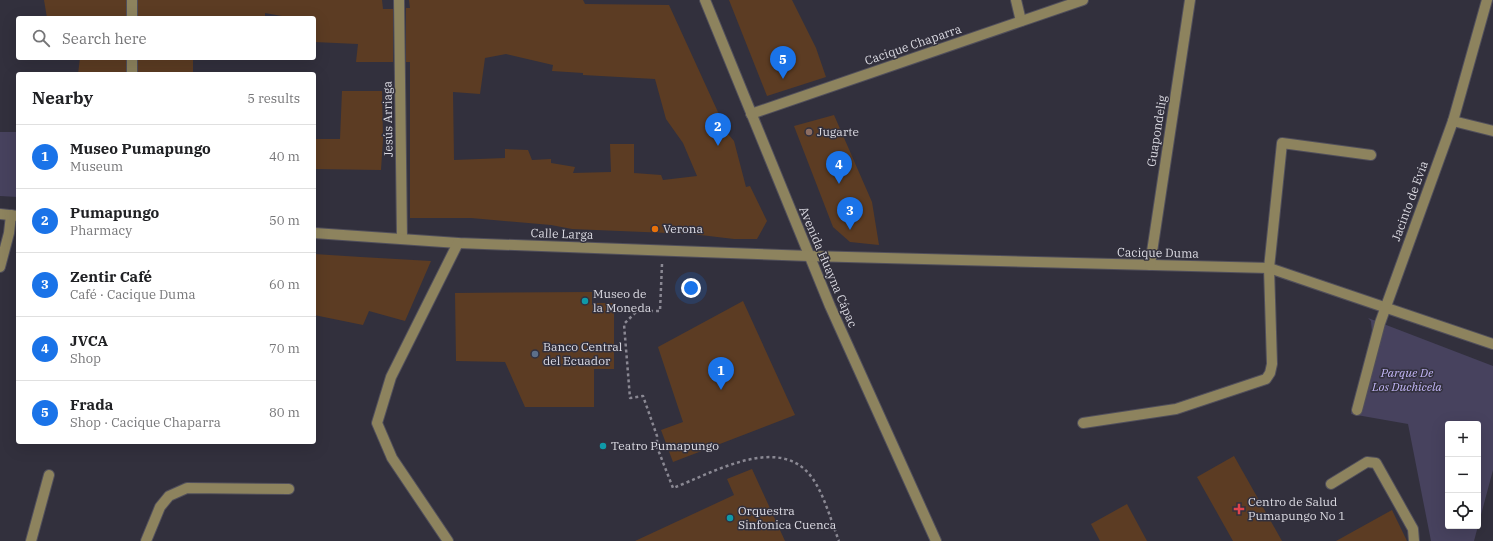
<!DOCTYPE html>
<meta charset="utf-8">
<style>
:root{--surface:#fff;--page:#f6f6f6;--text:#202124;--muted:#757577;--line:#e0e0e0;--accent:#1a73e8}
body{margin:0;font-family:"IBM Plex Serif",serif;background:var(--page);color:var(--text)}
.controls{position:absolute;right:12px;bottom:12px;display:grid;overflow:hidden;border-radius:4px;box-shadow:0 4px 16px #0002}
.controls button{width:36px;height:36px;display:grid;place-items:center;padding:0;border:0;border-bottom:1px solid var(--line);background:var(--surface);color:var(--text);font:20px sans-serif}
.you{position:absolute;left:691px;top:288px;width:14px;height:14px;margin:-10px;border:3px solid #fff;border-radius:50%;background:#1a73e8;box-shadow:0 0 0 6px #1a73e833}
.badge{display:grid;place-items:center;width:26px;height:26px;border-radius:50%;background:var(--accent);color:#fff;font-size:13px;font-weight:700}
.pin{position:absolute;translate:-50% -33px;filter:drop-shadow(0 1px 2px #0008)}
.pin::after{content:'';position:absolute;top:21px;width:14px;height:12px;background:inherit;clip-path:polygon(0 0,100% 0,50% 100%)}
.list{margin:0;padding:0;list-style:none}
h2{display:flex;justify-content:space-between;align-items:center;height:52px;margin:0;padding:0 16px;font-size:17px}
h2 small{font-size:13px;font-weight:400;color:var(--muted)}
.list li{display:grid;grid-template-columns:26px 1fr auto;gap:12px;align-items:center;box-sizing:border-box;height:64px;padding:0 16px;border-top:1px solid var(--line)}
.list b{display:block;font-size:15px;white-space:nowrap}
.list p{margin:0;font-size:13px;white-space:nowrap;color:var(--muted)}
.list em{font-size:13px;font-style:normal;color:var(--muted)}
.icon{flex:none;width:22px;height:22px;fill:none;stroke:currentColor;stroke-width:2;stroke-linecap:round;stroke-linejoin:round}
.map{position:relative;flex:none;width:1493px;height:541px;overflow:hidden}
.search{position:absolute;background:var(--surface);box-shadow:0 4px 16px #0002;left:16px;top:16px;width:300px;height:44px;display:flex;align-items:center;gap:10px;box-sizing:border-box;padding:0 14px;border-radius:4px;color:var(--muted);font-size:15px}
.panel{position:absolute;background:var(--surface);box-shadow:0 4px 16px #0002;left:16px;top:72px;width:300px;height:372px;border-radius:4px}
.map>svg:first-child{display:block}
.green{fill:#47425e}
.building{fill:#5c3c23;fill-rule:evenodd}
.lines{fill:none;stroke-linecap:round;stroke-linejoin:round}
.minor-casing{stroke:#514f5b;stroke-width:12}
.path{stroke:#8a8893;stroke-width:2.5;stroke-dasharray:3 3;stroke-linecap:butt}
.minor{stroke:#8d835e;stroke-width:10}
.education-dot{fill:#8d6e63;stroke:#32303d;stroke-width:1.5}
.food-dot{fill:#e8710a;stroke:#32303d;stroke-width:1.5}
.culture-dot{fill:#0f9aa8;stroke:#32303d;stroke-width:1.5}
.service-dot{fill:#5c6f8a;stroke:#32303d;stroke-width:1.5}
.health-dot{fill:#e0444e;stroke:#32303d;stroke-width:1.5}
.labels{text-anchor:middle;stroke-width:3;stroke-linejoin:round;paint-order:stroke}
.street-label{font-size:12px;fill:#dcdbe3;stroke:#32303d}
.poi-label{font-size:12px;fill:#dcdbe3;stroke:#32303d;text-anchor:start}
.park-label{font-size:12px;font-style:italic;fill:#c1b5f5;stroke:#32303d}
</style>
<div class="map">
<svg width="1493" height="541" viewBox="0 0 1493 541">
<rect width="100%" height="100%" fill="#32303d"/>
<g class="green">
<path d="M0,132H18V197L0,196Z"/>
<path d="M1368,318L1493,366V470L1478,526V424H1448V526H1478L1474,541H1431L1408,424L1351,414L1372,332L1371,321Z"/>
</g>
<g class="building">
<path d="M44,0H126V18H47Z"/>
<path d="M138,0H382L383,9H393V62H356L358,44L314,42V18H293L265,13V18H138Z"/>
<path d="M409,0H583L585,4L669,5L728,134L734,141L746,187L750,186L767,221L757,239H734L692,234L572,229L551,225L471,218H410V62H406V8H410ZM506,54L553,65L552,71L583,73V75L655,79L666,119L683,143L697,176L663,180L661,175L634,173V144H610L611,172L573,173L575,167L551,163V159L532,160L528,150L505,149V158L454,160L453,92L480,94L485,58Z"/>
<path d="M729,0H792L816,48L826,77L767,96Z"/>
<path d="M80,58H126V74H78Z"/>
<rect x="138" y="58" width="55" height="16"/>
<path d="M342,91H382L383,139L381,170L314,169V139H340Z"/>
<path d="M834,115L872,202L879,245L850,242L833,227L794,126Z"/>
<path d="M314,254L361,257L431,261L405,321L369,311L363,325L314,315Z"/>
<path d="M592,292V303H614V369H594V407H525L505,362L456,361L455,293Z"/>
<path d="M743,301L795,415L673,462L661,430L683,422L658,347Z"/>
<path d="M1234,456L1282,541H1233L1197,477Z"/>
<path d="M752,469L785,541H635L734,495L727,479Z"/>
<path d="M1127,504L1147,541H1100L1091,524Z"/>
<path d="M1392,510L1407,541H1336Z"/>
</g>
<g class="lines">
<g class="minor-casing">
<g id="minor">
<path d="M399,0L402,239"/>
<path d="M705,0L830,306L936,541"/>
<path d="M1016,0L1021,21"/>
<path d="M132,18V0"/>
<path d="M132,74V58"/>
<path d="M751,114L1083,0"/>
<path d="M1453,121L1493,131"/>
<path d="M0,214L18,216"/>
<path d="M314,233L458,243L809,256L1269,268L1493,344"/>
<path d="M1150,265L1190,0"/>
<path d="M0,267L9,233L11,215"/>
<path d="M1357,410L1380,323L1453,121L1487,0"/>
<path d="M1083,423L1176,409L1266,379L1270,373L1272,364L1269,268L1282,143L1371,155"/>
<path d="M1331,484L1367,462L1376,463L1413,529L1414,541"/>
<path d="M31,541L49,475"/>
<path d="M146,541L160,507L169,496L187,488L289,489"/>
<path d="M448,541L392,458L377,423L391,377L458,243"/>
</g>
</g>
<path class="path" d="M662,264L660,311H637L624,324L630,398L643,396L657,436V447L673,488C713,473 781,432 813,479C825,497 831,521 839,541"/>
<use href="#minor" class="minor"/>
</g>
<circle class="education-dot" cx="809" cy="132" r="4"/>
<circle class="food-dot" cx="655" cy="229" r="4"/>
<g class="culture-dot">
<circle cx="585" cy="301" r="4"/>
<circle cx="603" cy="446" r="4"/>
<circle cx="730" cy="518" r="4"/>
</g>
<circle class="service-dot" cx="535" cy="354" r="4"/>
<path class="health-dot" d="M1237 503h4v4h4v4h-4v4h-4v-4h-4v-4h4z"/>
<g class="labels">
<g class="street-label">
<text transform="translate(913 45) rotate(-19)" y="4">Cacique Chaparra</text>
<text transform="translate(388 119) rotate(-91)" y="4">Jesús Arriaga</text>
<text transform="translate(1157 131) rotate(-81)" y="4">Guapondelig</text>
<text transform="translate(1410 201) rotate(-70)" y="4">Jacinto de Evia</text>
<text transform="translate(562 234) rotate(2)" y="4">Calle Larga</text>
<text transform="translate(1158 253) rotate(1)" y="4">Cacique Duma</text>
<text transform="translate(828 267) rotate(67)" y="4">Avenida Huayna Cápac</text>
</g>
<g class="poi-label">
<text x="817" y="136">Jugarte</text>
<text x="663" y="233">Verona</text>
<text x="593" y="298">Museo de<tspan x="593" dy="14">la Moneda</tspan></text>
<text x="543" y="351">Banco Central<tspan x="543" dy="14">del Ecuador</tspan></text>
<text x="611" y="450">Teatro Pumapungo</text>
<text x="1248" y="506">Centro de Salud<tspan x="1248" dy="14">Pumapungo No 1</tspan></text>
<text x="738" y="515">Orquestra<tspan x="738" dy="14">Sinfonica Cuenca</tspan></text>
</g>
<g class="park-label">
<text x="1407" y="377">Parque De<tspan x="1407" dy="14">Los Duchicela</tspan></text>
</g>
</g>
</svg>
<div class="controls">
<button>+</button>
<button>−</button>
<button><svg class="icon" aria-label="locate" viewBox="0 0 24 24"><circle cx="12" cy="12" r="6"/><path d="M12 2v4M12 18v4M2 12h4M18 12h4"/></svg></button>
</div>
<div class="you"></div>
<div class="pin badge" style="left:721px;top:390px">1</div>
<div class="pin badge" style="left:718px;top:146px">2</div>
<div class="pin badge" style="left:850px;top:230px">3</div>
<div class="pin badge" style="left:839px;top:184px">4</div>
<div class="pin badge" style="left:783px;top:79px">5</div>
<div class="search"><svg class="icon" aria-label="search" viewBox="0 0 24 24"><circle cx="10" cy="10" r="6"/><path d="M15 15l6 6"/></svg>Search here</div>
<section class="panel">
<h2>Nearby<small>5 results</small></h2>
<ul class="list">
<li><span class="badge">1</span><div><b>Museo Pumapungo</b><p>Museum</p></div><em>40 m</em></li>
<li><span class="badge">2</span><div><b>Pumapungo</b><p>Pharmacy</p></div><em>50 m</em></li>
<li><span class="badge">3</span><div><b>Zentir Café</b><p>Café · Cacique Duma</p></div><em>60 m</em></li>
<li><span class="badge">4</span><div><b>JVCA</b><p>Shop</p></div><em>70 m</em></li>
<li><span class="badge">5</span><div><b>Frada</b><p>Shop · Cacique Chaparra</p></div><em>80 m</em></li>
</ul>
</section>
</div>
